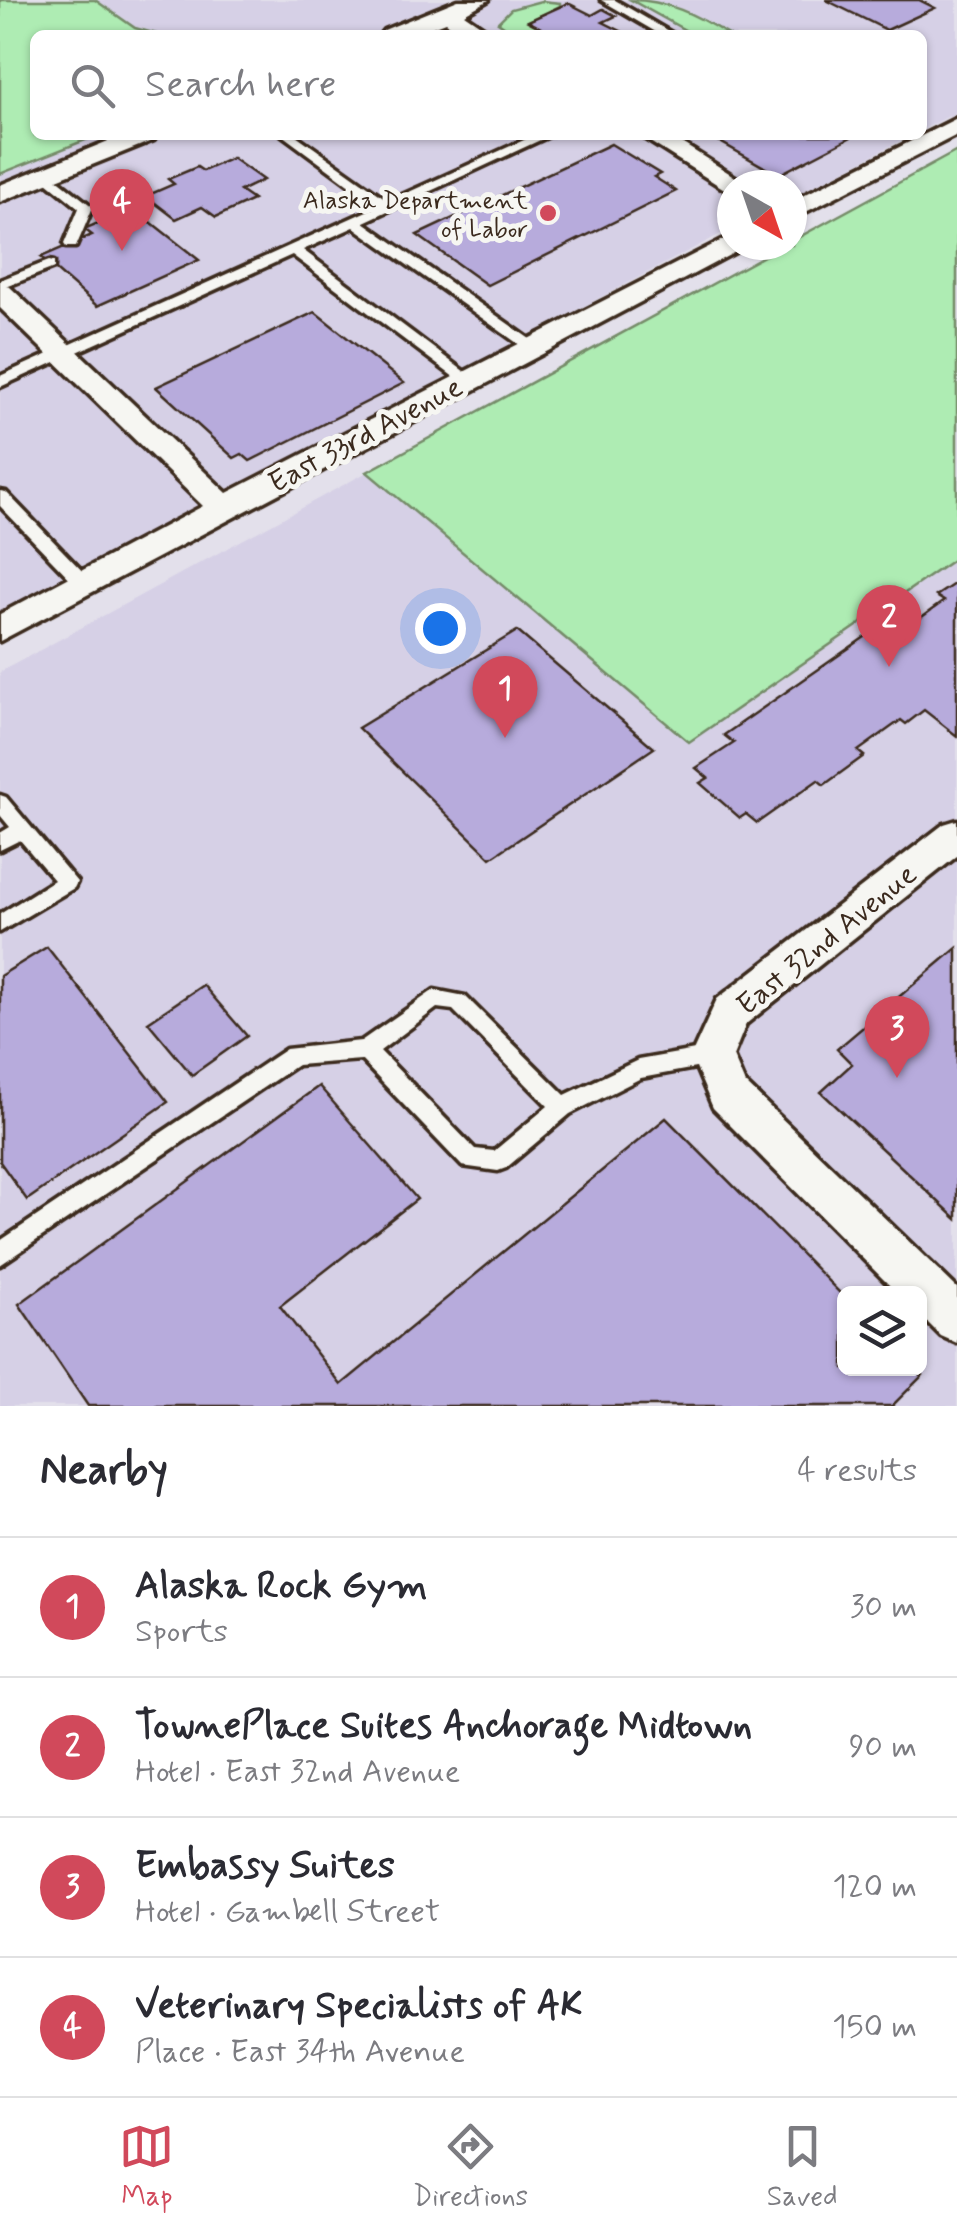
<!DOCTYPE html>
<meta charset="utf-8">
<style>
:root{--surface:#fff;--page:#f7f7f7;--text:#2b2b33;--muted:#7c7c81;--line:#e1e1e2;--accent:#d1495b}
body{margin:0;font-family:Mynerve,sans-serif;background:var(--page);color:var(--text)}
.controls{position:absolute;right:30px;bottom:30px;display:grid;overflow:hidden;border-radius:15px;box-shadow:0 2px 8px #0004}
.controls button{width:90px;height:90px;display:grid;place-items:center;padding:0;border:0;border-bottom:2px solid var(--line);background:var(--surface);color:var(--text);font:50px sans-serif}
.compass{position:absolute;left:717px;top:170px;width:90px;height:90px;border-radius:50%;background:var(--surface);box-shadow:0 2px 8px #0004;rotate:140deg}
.you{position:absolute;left:440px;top:628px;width:35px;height:35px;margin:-25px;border:8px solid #fff;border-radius:50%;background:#1a73e8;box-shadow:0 0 0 15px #1a73e833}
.badge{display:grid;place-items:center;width:65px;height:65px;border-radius:50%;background:var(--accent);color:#fff;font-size:32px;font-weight:700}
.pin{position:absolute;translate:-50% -82px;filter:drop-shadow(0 2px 5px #0008)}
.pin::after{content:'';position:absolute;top:52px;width:35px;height:30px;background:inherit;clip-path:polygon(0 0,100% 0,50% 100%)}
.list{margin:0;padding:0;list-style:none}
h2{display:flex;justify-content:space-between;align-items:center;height:130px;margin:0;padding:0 40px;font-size:42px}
h2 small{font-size:32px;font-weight:400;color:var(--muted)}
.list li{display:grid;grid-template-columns:65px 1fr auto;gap:30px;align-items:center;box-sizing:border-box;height:140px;padding:0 40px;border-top:2px solid var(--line)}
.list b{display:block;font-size:38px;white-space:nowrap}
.list p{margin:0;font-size:32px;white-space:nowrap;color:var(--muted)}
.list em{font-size:32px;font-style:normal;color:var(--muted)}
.icon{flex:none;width:55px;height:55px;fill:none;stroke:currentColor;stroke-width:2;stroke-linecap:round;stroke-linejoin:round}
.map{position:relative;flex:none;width:957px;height:1406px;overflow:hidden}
.search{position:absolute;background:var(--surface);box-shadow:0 2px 8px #0004;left:30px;right:30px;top:30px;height:110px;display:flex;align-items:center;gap:25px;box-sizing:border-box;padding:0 35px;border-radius:15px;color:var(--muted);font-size:38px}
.sheet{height:690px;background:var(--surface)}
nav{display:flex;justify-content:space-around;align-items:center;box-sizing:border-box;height:140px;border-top:2px solid var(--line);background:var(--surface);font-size:28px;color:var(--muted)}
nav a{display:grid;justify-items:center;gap:5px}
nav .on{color:var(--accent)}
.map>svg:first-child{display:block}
.built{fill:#d6d0e6;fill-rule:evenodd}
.green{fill:#aeecb3;stroke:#748b68;stroke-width:2.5}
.building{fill:#b7abdc;stroke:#3b2a1e;stroke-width:2.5}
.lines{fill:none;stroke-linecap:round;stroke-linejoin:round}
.lane-casing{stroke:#3b2a1e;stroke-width:7}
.street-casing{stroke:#3b2a1e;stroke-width:7}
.lane{fill:#f6f6f2;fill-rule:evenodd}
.street{fill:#f6f6f2;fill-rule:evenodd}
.poi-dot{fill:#d1495b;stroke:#f6f6f2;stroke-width:4}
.labels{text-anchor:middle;stroke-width:10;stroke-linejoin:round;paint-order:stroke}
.far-poi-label{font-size:25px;fill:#3b2a1e;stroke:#f6f6f2;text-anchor:end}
.street-label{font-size:30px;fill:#3b2a1e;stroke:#f6f6f2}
</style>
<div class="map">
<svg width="957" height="1406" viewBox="0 0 957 1406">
<rect width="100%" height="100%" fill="#e3e0eb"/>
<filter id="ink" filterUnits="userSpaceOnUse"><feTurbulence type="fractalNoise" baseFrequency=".01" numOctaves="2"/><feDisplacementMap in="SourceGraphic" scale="20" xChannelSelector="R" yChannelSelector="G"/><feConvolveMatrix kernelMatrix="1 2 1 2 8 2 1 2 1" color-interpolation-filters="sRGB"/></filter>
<g filter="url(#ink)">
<g class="built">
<path d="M0,0H957V112L922,130V35H35V135H912L792,197V185H732V228L0,615Z"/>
<path d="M957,151V1406H0V672L784,245H792V241ZM844,1294H920V1368H844Z"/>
</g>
<g class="green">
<path d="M0,0H95L135,28L160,35H35V135H98L0,174Z"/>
<path d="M631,0C667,0 696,15 727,34L694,35Z"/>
<path d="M541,1L560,3V6L529,21L541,28L540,35H517L498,22L511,9Z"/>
<path d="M957,151V557L689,742L367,472L784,245H792V241Z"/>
</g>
<g class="building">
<path d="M826,0H919L935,8L887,30Z"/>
<path d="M568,3L592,15L603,9L616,16L603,22L629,35H540L534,32L541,28L528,21Z"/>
<path d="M708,135H855L778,175Z"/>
<path d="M611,144L660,174L654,177L676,191L487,285L417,235Z"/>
<path d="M232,158L263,180L240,191L253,200L216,217L202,207L176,219L146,196L174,184L168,179L197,167L203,171Z"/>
<path d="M133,208L199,260L97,306L41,257L92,235L84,229Z"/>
<path d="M315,312L404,383L250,461L242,454L234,458L156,387Z"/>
<path d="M957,582V736L924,710L906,724L901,720L858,751L864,756L824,785L818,780L757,823L746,814L740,818L700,783L708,778L696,768L734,743L724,735L898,614L912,624L944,601L936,596Z"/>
<path d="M517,631L654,748L491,858L358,728Z"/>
<path d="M47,947L168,1102L27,1200L0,1162V976Z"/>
<path d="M957,948V1219L821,1092L852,1064L837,1049Z"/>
<path d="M203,985L247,1036L192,1075L148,1022Z"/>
<path d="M319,1086L417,1199L280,1306L341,1385L666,1118L844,1297V1368H917L923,1375L892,1406H88L19,1304Z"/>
</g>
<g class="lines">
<g class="lane-casing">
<g id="lane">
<path d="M601,0H615L675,35H661Z"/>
<path d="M282,135H296L389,201L535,135H551L364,222L537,344V350H527L354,227L303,250L473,378V384H463L292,255L0,387V376L378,206Z"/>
<path d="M47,171L93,207L76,247H66L64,244L79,208L42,178V172Z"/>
<path d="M49,261L54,262V268L0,289V280Z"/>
<path d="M0,491L6,492L89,578L91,582L89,586H77L0,506Z"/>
<path d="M0,795L6,797L77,882L74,888L0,932V914L54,880L20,840L0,850V833L10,827L0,815Z"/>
<path d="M434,990L465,996L565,1095L638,1060L712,1047L719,1049L722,1056L719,1063L712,1065L641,1078L570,1114L506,1168L498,1171L462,1166L361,1060L297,1065L0,1265V1241L286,1049L361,1041ZM437,1008L453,1010L548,1106L494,1151L475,1149L380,1051Z"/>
</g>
</g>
<g class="street-casing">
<g id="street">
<path d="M458,0H489L464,14L495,35H467L445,22L412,35H380L384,30Z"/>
<path d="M957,118V135L792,219V201Z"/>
<path d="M123,135H157L154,140L0,202V185Z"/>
<path d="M639,135H669L748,185H732V192L726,190Z"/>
<path d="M732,235V245H744L741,249L0,641V614L203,506L0,308V285L10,287L227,493Z"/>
<path d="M957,820V856L746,1024L733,1056L744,1082L957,1288V1343L941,1336L920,1315V1294H898L713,1108L691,1056L717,999L944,824Z"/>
</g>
</g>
<use href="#lane" class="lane"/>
<use href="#street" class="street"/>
</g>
</g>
<circle class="poi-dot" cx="548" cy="213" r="10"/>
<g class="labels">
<g class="far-poi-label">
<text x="528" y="208">Alaska Department<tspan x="528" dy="29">of Labor</tspan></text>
</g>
<g class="street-label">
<text transform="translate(365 434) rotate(-28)" y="10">East 33rd Avenue</text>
<text transform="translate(826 939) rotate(-39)" y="10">East 32nd Avenue</text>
</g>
</g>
</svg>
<div class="controls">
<button><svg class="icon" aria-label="layers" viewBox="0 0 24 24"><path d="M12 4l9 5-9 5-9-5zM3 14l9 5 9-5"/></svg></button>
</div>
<svg class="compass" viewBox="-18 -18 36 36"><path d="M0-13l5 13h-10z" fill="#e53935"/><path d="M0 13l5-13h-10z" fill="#7c7c81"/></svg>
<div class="you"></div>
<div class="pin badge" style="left:505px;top:738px">1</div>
<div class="pin badge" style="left:889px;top:667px">2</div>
<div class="pin badge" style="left:897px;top:1078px">3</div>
<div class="pin badge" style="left:122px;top:251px">4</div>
<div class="search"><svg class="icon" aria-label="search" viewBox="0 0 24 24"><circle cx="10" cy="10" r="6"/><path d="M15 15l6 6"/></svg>Search here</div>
</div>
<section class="sheet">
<h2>Nearby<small>4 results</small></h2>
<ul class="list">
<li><span class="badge">1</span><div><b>Alaska Rock Gym</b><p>Sports</p></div><em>30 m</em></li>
<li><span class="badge">2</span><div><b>TownePlace Suites Anchorage Midtown</b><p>Hotel · East 32nd Avenue</p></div><em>90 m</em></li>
<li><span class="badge">3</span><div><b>Embassy Suites</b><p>Hotel · Gambell Street</p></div><em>120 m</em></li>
<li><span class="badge">4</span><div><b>Veterinary Specialists of AK</b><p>Place · East 34th Avenue</p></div><em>150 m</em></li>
</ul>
</section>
<nav>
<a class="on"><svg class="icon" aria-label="map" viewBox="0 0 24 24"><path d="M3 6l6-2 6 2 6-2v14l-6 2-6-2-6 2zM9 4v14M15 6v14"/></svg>Map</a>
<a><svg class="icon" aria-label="directions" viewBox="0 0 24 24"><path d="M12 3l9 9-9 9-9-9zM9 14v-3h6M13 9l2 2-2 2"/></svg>Directions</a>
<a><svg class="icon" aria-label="saved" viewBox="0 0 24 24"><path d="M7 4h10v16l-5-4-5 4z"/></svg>Saved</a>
</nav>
